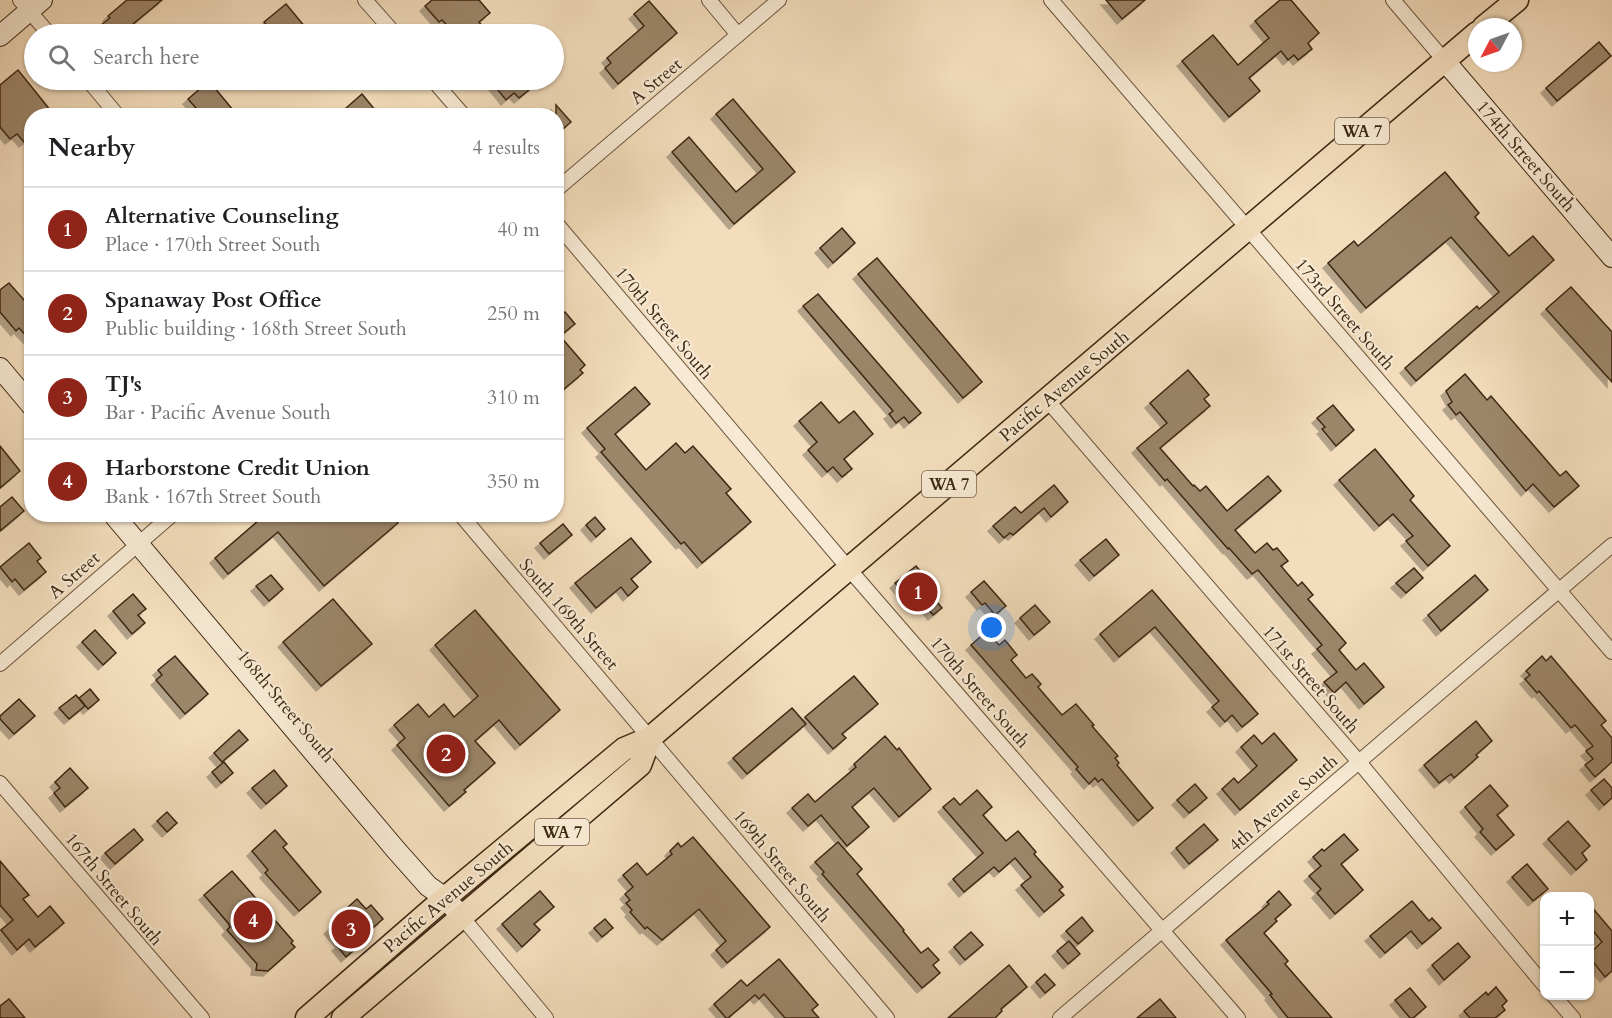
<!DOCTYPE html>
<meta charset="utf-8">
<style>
:root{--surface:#fff;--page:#f2f2f2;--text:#202124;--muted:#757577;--line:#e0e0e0;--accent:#8f2418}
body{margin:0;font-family:Cardo,serif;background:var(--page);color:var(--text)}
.controls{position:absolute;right:18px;bottom:18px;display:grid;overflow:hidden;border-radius:12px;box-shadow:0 2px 4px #0004}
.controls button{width:54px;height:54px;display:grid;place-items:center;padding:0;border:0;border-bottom:2px solid var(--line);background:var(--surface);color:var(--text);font:30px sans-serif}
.compass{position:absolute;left:1468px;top:18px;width:54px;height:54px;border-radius:50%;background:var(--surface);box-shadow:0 2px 4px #0004;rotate:229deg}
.you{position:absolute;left:992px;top:628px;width:21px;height:21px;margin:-15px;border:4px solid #fff;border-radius:50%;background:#1a73e8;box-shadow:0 0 0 9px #1a73e833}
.badge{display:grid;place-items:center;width:39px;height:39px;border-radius:50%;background:var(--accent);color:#fff;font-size:20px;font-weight:700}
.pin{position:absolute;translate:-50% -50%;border:3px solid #fff;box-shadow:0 2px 6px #0006}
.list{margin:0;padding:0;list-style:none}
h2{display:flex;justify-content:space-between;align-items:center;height:78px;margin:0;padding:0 24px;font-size:26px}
h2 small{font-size:20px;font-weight:400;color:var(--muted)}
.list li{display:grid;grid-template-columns:39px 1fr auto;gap:18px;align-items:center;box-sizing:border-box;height:84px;padding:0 24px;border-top:2px solid var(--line)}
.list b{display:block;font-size:22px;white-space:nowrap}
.list p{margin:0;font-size:20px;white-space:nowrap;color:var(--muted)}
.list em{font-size:20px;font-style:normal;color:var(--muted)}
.icon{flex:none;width:33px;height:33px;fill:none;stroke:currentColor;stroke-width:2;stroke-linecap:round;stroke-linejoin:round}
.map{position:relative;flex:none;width:1612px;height:1018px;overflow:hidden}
.search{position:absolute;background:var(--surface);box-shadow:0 2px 4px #0004;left:24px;top:24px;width:540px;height:66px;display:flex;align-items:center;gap:15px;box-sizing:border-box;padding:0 21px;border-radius:33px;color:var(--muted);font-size:22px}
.panel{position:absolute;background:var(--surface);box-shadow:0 2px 4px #0004;left:24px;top:108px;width:540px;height:414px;border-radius:24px}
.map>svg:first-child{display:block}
.building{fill:#9c866a;stroke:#3d2712;stroke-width:1.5;filter:url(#shadow)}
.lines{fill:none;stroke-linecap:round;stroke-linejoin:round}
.street-casing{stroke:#6a543c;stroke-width:16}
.secondary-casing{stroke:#3d2712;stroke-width:22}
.primary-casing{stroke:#3d2712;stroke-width:25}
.street{stroke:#f7e9d3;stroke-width:14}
.secondary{stroke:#f7e9d3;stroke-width:20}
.primary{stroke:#f3ddbc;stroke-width:22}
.labels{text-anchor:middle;stroke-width:4.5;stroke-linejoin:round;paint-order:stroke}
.shield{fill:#f7e9d3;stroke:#75614c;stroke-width:1.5}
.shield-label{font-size:16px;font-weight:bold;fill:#3d2712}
.street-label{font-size:18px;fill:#3d2712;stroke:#f7e9d3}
</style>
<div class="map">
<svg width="1612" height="1018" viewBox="0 0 1612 1018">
<defs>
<filter id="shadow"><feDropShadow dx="-5" dy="5" stdDeviation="0" flood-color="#0004"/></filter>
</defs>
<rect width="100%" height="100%" fill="#f3ddbc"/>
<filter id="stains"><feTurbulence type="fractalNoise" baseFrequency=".00333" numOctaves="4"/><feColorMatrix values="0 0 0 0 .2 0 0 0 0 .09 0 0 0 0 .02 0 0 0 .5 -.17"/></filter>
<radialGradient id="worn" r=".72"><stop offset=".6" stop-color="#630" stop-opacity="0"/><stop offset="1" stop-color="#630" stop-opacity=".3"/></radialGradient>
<g class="building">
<path d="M127,0H162L121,34H109L101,25L110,18L108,16Z"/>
<path d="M432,0H479L490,13L479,22L489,34H455L442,20L439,22L425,6Z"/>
<path d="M1106,0H1145L1122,19Z"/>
<path d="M1280,0H1291L1319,33L1308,43L1312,49L1298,60L1294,55L1288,60L1281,51L1249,78L1260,91L1229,117L1182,61L1213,35L1238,65L1269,38L1255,21Z"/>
<path d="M649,1L677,33L618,84L605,68L611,63L607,58L644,26L634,14Z"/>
<path d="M286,4L311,34H274L264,22Z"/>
<path d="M1599,42L1611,56L1557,101L1546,88Z"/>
<path d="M18,70L55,116H32V136L24,142L17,134L10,139L0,127V85Z"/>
<path d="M503,80H541L519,98L514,93L506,100L494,85Z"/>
<path d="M209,81L238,116H203L188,99Z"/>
<path d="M362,94L380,116H337Z"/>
<path d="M733,99L795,172L734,224L672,152L689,137L736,192L763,169L716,114Z"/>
<path d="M556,105L571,122L556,135Z"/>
<path d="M1445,172L1479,213L1475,217L1509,256L1533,236L1554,260L1416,381L1405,368L1477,306L1479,309L1499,292L1451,237L1366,308L1328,263L1354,241L1358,246Z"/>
<path d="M842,228L855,243L833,263L820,248Z"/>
<path d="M877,258L982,382L963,398L858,274Z"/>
<path d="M9,283L32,309V342L19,328L16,331L0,312V290Z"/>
<path d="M1571,287L1612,332V382L1546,309Z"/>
<path d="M818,294L921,413L909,423L904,417L896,423L889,414L893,411L803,306Z"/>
<path d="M565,312L575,324L560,336L585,365L580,370L583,373L556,396V319Z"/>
<path d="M1188,370L1209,395L1204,399L1210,406L1160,448L1193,486L1194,485L1200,491L1206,486L1227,511L1268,476L1281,491L1235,530L1255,553L1267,543L1273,550L1277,548L1288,561L1281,566L1298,586L1302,582L1313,595L1308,599L1346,643L1339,650L1356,670L1364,663L1384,687L1364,704L1346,682L1334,693L1324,682L1337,672L1317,649L1322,645L1258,570L1252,574L1229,548L1228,549L1167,479L1165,481L1137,448L1167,423L1150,403Z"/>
<path d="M1465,374L1487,400L1491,396L1560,476L1566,471L1579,486L1554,507L1533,484L1526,491L1460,412L1456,415L1448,405L1452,402L1446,391Z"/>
<path d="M635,387L650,404L615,434L646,470L676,443L685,453L693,446L731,489L726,493L751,522L702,563L684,542L681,544L601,452L605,449L587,428Z"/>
<path d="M821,402L839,423L854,411L873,434L844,459L852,469L842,477L833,467L827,472L808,450L817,442L799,421Z"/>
<path d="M1333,405L1354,430L1336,446L1322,429L1325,427L1317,418Z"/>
<path d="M0,446L20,471L0,488Z"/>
<path d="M1375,449L1414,496L1410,500L1450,546L1428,566L1406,541L1413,536L1393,514L1379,526L1339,480Z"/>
<path d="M1054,485L1068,502L1051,517L1044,508L1013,535L1010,533L1004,538L993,526L1015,507L1021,513Z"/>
<path d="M12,497L24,511L0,531V507Z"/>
<path d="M266,514H391L398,523L324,586L278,532L228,574L215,558Z"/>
<path d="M595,517L605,529L596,537L586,525Z"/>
<path d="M563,524L572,535L549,554L540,543Z"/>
<path d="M631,538L651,562L631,579L638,587L628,596L621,587L596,608L575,583Z"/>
<path d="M1106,539L1119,555L1094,576L1080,560Z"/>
<path d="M29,543L41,558L37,561L46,572L24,590L15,579L12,582L0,567Z"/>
<path d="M916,566L936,589L930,594L942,608L933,615L924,604L920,607L912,597L909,599L895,583Z"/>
<path d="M1414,568L1423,578L1406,593L1396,583Z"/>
<path d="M271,575L283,589L269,601L256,586Z"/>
<path d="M1475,575L1488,590L1441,631L1428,615Z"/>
<path d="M984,581L1006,606L995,615L985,603L982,605L971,592Z"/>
<path d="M1152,590L1258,714L1242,727L1232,715L1225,722L1212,707L1219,701L1155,627L1119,657L1100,634Z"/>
<path d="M133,594L146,609L138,615L145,623L132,634L113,611Z"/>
<path d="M333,599L372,644L321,686L283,642Z"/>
<path d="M1035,605L1050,622L1034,635L1020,618Z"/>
<path d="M475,610L560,710L520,745L499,720L475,741L495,763L464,790L466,792L449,806L397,745L405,738L394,725L418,704L429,717L444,704L454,717L478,696L435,645Z"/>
<path d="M95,630L116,653L103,665L82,642Z"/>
<path d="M987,631L999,645L1005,640L1017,655L1011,660L1026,678L1032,674L1041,684L1038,687L1062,715L1076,704L1094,725L1092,726L1118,756L1115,758L1119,763L1117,765L1153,808L1138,821L1102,779L1098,782L1095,778L1089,784L1076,769L1078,767L971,645Z"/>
<path d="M175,656L208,694L185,714L156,680L162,675L158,670Z"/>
<path d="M1542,656L1546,661L1551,656L1606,721L1601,725L1612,738V762L1595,777L1585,765L1593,759L1586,751L1593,746L1575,725L1571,728L1539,691L1537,693L1525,679L1530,675L1526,671Z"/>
<path d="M854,676L878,704L842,734L846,738L833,749L805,717Z"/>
<path d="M90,689L99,700L88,709L79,698Z"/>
<path d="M76,695L85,706L69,719L59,708Z"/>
<path d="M19,699L35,716L14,734L0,719V716Z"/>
<path d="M792,708L806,724L747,774L733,758Z"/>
<path d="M1476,721L1492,741L1476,755L1478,757L1454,778L1451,774L1439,783L1424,765Z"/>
<path d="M239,730L248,740L222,762L214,753Z"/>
<path d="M1274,733L1297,760L1240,810L1222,789L1234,778L1238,783L1257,766L1241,747L1254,735L1262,744Z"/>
<path d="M885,736L897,750L899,748L931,789L899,817L874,788L852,807L869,827L847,846L821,815L808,826L792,808L808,794L815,802L856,767L854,764Z"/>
<path d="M224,762L233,773L221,783L212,772Z"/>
<path d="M70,768L88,788L65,807L54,793L60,788L55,782Z"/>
<path d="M274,770L287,786L266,804L252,788Z"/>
<path d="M1604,779L1612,788V798L1604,805L1591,790Z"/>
<path d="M1195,784L1207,798L1189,813L1177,800Z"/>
<path d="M1490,785L1508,806L1497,815L1514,835L1496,850L1480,832L1483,829L1465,807Z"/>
<path d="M977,790L992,807L983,815L1006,841L1018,831L1036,852L1034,854L1063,887L1059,890L1064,895L1044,912L1021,885L1031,877L1015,858L999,872L994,867L964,892L953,879L983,853L943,807L954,798L960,805Z"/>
<path d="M167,812L177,823L167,832L157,821Z"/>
<path d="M1568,821L1590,846L1582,853L1587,860L1576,870L1548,839Z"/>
<path d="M1204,824L1218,840L1189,864L1176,848Z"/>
<path d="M134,829L143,840L115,864L105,853Z"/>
<path d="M275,830L287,844L283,847L321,892L299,911L265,873L268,870L252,851Z"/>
<path d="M1344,834L1358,850L1341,864L1363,890L1335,914L1317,893L1321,889L1309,876L1321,866L1313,857L1322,849L1324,851Z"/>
<path d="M693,837L770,927L727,963L716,950L726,941L699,909L662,940L647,927L645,929L630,912L632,910L626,903L630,900L625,894L633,887L623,875L637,863L647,875L672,854L670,851L678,843L681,847Z"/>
<path d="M838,842L862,869L857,874L904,930L903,931L921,953L928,948L939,960L933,965L940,973L922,988L822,874L824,872L815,862Z"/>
<path d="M0,861L29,895L23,899L38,917L50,906L64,923L35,947L29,939L17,950L1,930L13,920L0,905Z"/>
<path d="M1527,864L1548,889L1533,901L1512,877Z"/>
<path d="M232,871L293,941L291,943L295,947L268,971L256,970L257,964L227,930L230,927L228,923L204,895Z"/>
<path d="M540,891L554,907L534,924L540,930L522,947L502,924Z"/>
<path d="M1279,891L1291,905L1275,919L1277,921L1264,933L1288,961L1285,964L1332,1018H1288L1270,995L1272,994L1226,940L1269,904L1267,902Z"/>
<path d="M357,899L366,909L371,905L383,919L358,941L361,944L346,957L337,946L341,943L329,929L348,913L346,909Z"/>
<path d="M1412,901L1429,921L1432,918L1441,928L1422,944L1411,931L1385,953L1370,936Z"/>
<path d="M1590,905L1612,931V971L1605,977L1590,958V953L1602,942L1590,927Z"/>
<path d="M1082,917L1093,931L1078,944L1066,931Z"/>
<path d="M605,919L613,928L602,937L594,928Z"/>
<path d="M971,932L983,945L965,960L954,947Z"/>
<path d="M1069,941L1080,954L1068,964L1057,951Z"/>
<path d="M1458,943L1470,957L1444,980L1432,965Z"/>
<path d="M779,959L818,1005L812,1010L819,1018H785L764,994L759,999L755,995L728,1018H726L714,1004L741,980L747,986Z"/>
<path d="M1009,965L1027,987L1001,1009L1002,1011L995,1018H948Z"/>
<path d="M1045,974L1055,985L1045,993L1036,982Z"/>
<path d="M1496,987L1507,1001L1502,1006L1505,1010L1495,1018H1470L1464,1011L1486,992L1488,995Z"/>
<path d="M1410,988L1426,1007L1413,1018H1410L1395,1000Z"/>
<path d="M9,999L25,1018H0V1006Z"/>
<path d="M1160,999L1176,1018H1137Z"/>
</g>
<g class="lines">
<g class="street-casing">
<g id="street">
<path d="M20,0L49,34"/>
<path d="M365,0L395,34"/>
<path d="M709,0L738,35"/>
<path d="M1051,0L1612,652"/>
<path d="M1393,0L1444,60"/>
<path d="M88,80L118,116"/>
<path d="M433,80L464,116"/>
<path d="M556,190L779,0"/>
<path d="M556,223L849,569L1238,1018"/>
<path d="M1047,400L1359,762L1544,985"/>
<path d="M460,514L887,1018"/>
<path d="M0,664L173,514"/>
<path d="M0,783L202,1018"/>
<path d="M462,917L546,1018"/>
<path d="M1554,996L1573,1018"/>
<path d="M1060,1018L1612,545"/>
</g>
</g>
<g class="secondary-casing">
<g id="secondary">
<path d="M0,36L42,0"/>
<path d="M1444,60L1612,257"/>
<path d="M0,368L32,406"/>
<path d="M113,514L396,850L428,886L445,898L462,917"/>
</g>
</g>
<g class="primary-casing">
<g id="primary">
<path d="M1484,27L1517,0"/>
<path d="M307,1018L445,898L624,749L650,738L1477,33"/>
<path d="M343,1018L640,765L650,738"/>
</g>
</g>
<use href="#street" class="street"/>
<use href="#secondary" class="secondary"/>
<use href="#primary" class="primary"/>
</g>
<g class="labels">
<g class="shield">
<rect x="1335" y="118" width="54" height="26" rx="4.5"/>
<rect x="922" y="471" width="54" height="26" rx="4.5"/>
<rect x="535" y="819" width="54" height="26" rx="4.5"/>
</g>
<g class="shield-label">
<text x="1362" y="137">WA 7</text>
<text x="949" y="490">WA 7</text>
<text x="562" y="838">WA 7</text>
</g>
<g class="street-label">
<text transform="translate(656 81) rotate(-40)" y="6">A Street</text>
<text transform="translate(1526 156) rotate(49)" y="6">174th Street South</text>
<text transform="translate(1345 314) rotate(49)" y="6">173rd Street South</text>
<text transform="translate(664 323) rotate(50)" y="6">170th Street South</text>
<text transform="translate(1064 386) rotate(-40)" y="6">Pacific Avenue South</text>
<text transform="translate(74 575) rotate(-41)" y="6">A Street</text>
<text transform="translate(569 614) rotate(49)" y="6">South 169th Street</text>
<text transform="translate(1311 679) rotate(49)" y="6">171st Street South</text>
<text transform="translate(980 692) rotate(49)" y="6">170th Street South</text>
<text transform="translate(286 706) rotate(50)" y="6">168th Street South</text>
<text transform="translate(1283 803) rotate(-41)" y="6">4th Avenue South</text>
<text transform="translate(782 866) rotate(50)" y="6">169th Street South</text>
<text transform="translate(114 889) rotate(50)" y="6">167th Street South</text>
<text transform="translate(448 897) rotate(-40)" y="6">Pacific Avenue South</text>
</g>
</g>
<rect width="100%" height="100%" filter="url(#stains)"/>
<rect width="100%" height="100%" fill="url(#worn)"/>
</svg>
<div class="controls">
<button>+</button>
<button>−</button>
</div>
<svg class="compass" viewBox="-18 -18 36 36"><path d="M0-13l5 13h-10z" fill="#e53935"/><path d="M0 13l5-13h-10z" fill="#757577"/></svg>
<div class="you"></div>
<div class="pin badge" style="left:918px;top:592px">1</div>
<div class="pin badge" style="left:446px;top:754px">2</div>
<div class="pin badge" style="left:351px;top:929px">3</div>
<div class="pin badge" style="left:253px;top:920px">4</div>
<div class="search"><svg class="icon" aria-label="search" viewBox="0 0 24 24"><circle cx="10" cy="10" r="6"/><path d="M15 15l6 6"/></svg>Search here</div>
<section class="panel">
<h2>Nearby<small>4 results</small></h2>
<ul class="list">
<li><span class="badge">1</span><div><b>Alternative Counseling</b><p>Place · 170th Street South</p></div><em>40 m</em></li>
<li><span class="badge">2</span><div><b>Spanaway Post Office</b><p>Public building · 168th Street South</p></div><em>250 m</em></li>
<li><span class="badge">3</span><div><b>TJ's</b><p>Bar · Pacific Avenue South</p></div><em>310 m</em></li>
<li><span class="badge">4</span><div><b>Harborstone Credit Union</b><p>Bank · 167th Street South</p></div><em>350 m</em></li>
</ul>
</section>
</div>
